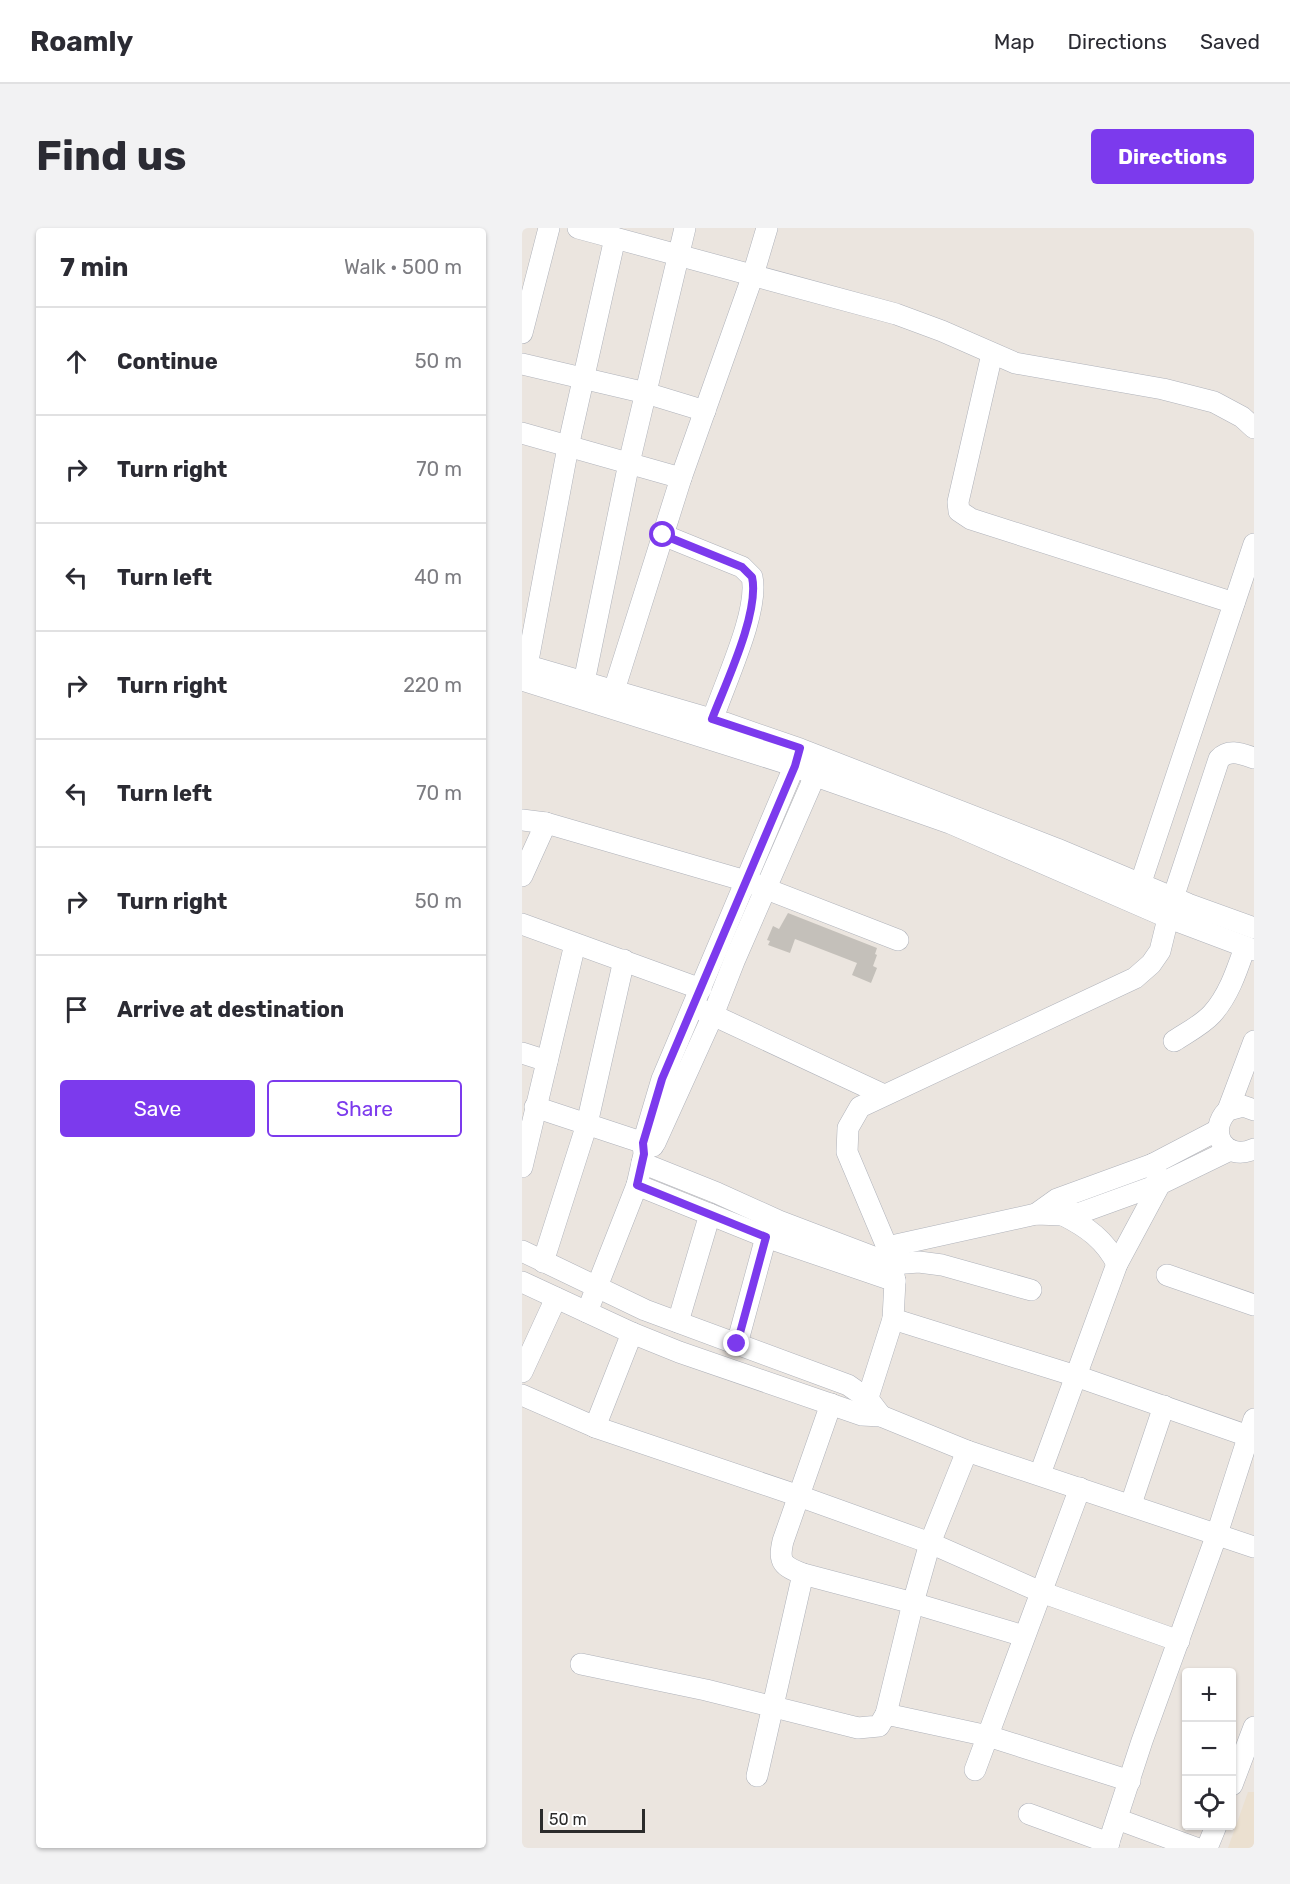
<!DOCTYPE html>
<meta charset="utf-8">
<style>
:root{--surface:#fff;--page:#f2f2f3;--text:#2b2b33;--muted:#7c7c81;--line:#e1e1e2;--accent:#7c3aed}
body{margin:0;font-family:Rubik,sans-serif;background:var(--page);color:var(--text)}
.controls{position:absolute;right:18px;bottom:18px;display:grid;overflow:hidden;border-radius:6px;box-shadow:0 2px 4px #0004}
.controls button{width:54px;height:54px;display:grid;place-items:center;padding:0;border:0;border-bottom:2px solid var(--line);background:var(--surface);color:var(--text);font:30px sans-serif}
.scale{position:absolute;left:18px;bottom:15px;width:105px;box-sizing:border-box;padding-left:6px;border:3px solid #2b2b2b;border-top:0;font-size:16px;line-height:21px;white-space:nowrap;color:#2b2b2b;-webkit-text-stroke:4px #fff;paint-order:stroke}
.stop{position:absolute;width:18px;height:18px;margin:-14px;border:4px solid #7c3aed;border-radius:50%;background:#fff}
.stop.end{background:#7c3aed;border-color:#fff;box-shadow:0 2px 6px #0008}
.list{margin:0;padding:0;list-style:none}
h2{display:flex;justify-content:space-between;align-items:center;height:78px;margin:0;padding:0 24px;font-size:26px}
h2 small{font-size:20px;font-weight:400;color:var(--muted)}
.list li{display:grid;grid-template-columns:39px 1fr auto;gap:18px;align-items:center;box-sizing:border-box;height:108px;padding:0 24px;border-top:2px solid var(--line)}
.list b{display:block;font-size:22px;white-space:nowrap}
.list em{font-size:20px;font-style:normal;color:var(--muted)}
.actions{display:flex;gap:12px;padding:18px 24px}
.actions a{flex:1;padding:14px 0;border:2px solid var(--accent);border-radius:6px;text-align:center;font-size:21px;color:var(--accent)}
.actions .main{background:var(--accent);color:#fff}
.icon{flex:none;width:33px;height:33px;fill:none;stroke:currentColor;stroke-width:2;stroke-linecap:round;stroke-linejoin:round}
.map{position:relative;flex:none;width:732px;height:1620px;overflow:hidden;border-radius:6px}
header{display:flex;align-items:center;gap:36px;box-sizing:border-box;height:84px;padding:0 30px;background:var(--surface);border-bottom:2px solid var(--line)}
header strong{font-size:28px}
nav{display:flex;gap:33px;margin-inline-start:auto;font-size:21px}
.intro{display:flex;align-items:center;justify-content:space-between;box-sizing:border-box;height:144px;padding:0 36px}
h1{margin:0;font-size:42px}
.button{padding:15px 27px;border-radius:6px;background:var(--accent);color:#fff;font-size:21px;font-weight:700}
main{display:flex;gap:36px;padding:0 36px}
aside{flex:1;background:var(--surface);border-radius:6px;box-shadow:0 2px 4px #0004}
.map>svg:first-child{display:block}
.education{fill:#ebe0d0}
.building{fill:#c4c0ba}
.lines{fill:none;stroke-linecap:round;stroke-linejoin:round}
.minor-casing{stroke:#afb2ba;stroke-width:22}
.minor{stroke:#fff;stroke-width:21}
.route{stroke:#7c3aed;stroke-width:8}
</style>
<header>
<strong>Roamly</strong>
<nav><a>Map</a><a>Directions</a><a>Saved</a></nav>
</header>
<div class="intro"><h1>Find us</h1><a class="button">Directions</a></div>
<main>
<aside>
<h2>7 min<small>Walk · 500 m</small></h2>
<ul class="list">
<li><svg class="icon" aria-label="ahead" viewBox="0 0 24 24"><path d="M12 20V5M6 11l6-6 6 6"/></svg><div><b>Continue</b></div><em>50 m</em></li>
<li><svg class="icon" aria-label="right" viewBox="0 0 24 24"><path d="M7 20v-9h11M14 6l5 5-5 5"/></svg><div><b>Turn right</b></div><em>70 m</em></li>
<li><svg class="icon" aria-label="left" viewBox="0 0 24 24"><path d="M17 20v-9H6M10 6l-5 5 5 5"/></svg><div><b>Turn left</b></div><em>40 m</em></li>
<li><svg class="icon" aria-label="right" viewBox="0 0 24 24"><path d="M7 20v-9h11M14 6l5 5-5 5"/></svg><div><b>Turn right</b></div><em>220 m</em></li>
<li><svg class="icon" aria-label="left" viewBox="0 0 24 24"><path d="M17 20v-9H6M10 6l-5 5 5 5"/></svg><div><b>Turn left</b></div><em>70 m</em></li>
<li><svg class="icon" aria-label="right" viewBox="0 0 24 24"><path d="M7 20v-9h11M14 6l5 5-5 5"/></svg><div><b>Turn right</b></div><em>50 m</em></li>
<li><svg class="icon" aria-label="arrive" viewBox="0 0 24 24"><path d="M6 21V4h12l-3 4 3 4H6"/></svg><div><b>Arrive at destination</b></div></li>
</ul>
<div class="actions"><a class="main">Save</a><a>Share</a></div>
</aside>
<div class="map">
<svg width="732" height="1620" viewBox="0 0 732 1620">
<rect width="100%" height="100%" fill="#ebe5df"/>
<path class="education" d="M726,1564H732V1620H706Z"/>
<path class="building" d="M266,685L355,720L353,726L355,727L351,738L355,740L349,755L330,747L335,735L273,711L268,725L246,717L248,713L245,712L251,698L257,701Z"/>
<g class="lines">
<g class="minor-casing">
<g id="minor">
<path d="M56,0L374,86L420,103L493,135L641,161L692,174L720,189L732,200"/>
<path d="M0,105L27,0"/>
<path d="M470,126L436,274L437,283L449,291L712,375"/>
<path d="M0,136L124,165L183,183"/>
<path d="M0,205L159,250"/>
<path d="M141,307L220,339L230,349C238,386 197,466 186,505"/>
<path d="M0,436L203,495L278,521L535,621L666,676L732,700"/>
<path d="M5,438L46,219L93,10"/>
<path d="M0,452L273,538L294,548L428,595L647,690L732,722"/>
<path d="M62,454L107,235L163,0"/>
<path d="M88,475L159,250L231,47L245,0"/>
<path d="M732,530C720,526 707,520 697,531L651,670L638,723L629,736L613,750L338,879L326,900L325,924L365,1019L370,1036L373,1053L371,1091L554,1148L732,1210"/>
<path d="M0,592L24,595L224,653L376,712"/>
<path d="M0,648L24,595"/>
<path d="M618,657L732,316"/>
<path d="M0,696L179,761"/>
<path d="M180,782L362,867"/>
<path d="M652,813C664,805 680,797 690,786C707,767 715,742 723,719"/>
<path d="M0,825L25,833"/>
<path d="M13,879L131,918"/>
<path d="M706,882L732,813"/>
<path d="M732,882L721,878L706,882C684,904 703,934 732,921"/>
<path d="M133,915L191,787L213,731L298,536"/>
<path d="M120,935L195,965L257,993L370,1036L397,1034L420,1037L509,1062"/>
<path d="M0,939L53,716"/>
<path d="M115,957L244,1009L373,1053"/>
<path d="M540,983L541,987C565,999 583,1012 595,1036"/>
<path d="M514,986L535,971L631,936L696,902"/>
<path d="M365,1019L514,986L541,987L558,985L638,956L708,922"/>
<path d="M0,1023L123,1082L326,1157L346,1171L359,1188"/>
<path d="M21,1034L65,896L102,732"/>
<path d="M645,1047L732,1077"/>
<path d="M0,1054L110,1105L157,1124L340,1187L359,1188L445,1223L732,1319"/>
<path d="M65,1084L115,957L122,926L121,915L140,851L277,527"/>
<path d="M156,1094L188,986"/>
<path d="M215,1116L244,1009"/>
<path d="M0,1144L34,1070"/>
<path d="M0,1167L73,1199L277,1268L408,1315L519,1364L657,1413"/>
<path d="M309,1176L261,1313C256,1335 261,1338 281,1346L391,1375L502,1408"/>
<path d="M342,1182L371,1091"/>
<path d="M73,1199L110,1105"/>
<path d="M518,1246L595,1036L638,956L631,936"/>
<path d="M609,1276L642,1178"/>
<path d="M59,1436L184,1462L336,1500L357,1498L364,1486L466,1508L608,1553"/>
<path d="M364,1486L391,1375L408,1315L445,1223"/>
<path d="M453,1542L558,1260"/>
<path d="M235,1548L281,1346"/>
<path d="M710,1557L732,1499"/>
<path d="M507,1586L587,1615"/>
<path d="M595,1591L674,1620"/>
<path d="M585,1620L620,1513L695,1306L732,1191"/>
<path d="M685,1620L694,1598"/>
</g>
</g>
<use href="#minor" class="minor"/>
</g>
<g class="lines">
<path class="route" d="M141,307L220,339L230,349C238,384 203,457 190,491L278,520L273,538L140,851L121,915L122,926L115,957L244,1009L215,1116"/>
</g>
</svg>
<div class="controls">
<button>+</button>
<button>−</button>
<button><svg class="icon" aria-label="locate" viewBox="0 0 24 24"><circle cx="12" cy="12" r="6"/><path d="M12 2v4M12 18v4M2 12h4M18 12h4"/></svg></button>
</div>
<div class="scale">50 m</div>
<div class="stop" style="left:141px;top:307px"></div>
<div class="stop end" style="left:215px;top:1116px"></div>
</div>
</main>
